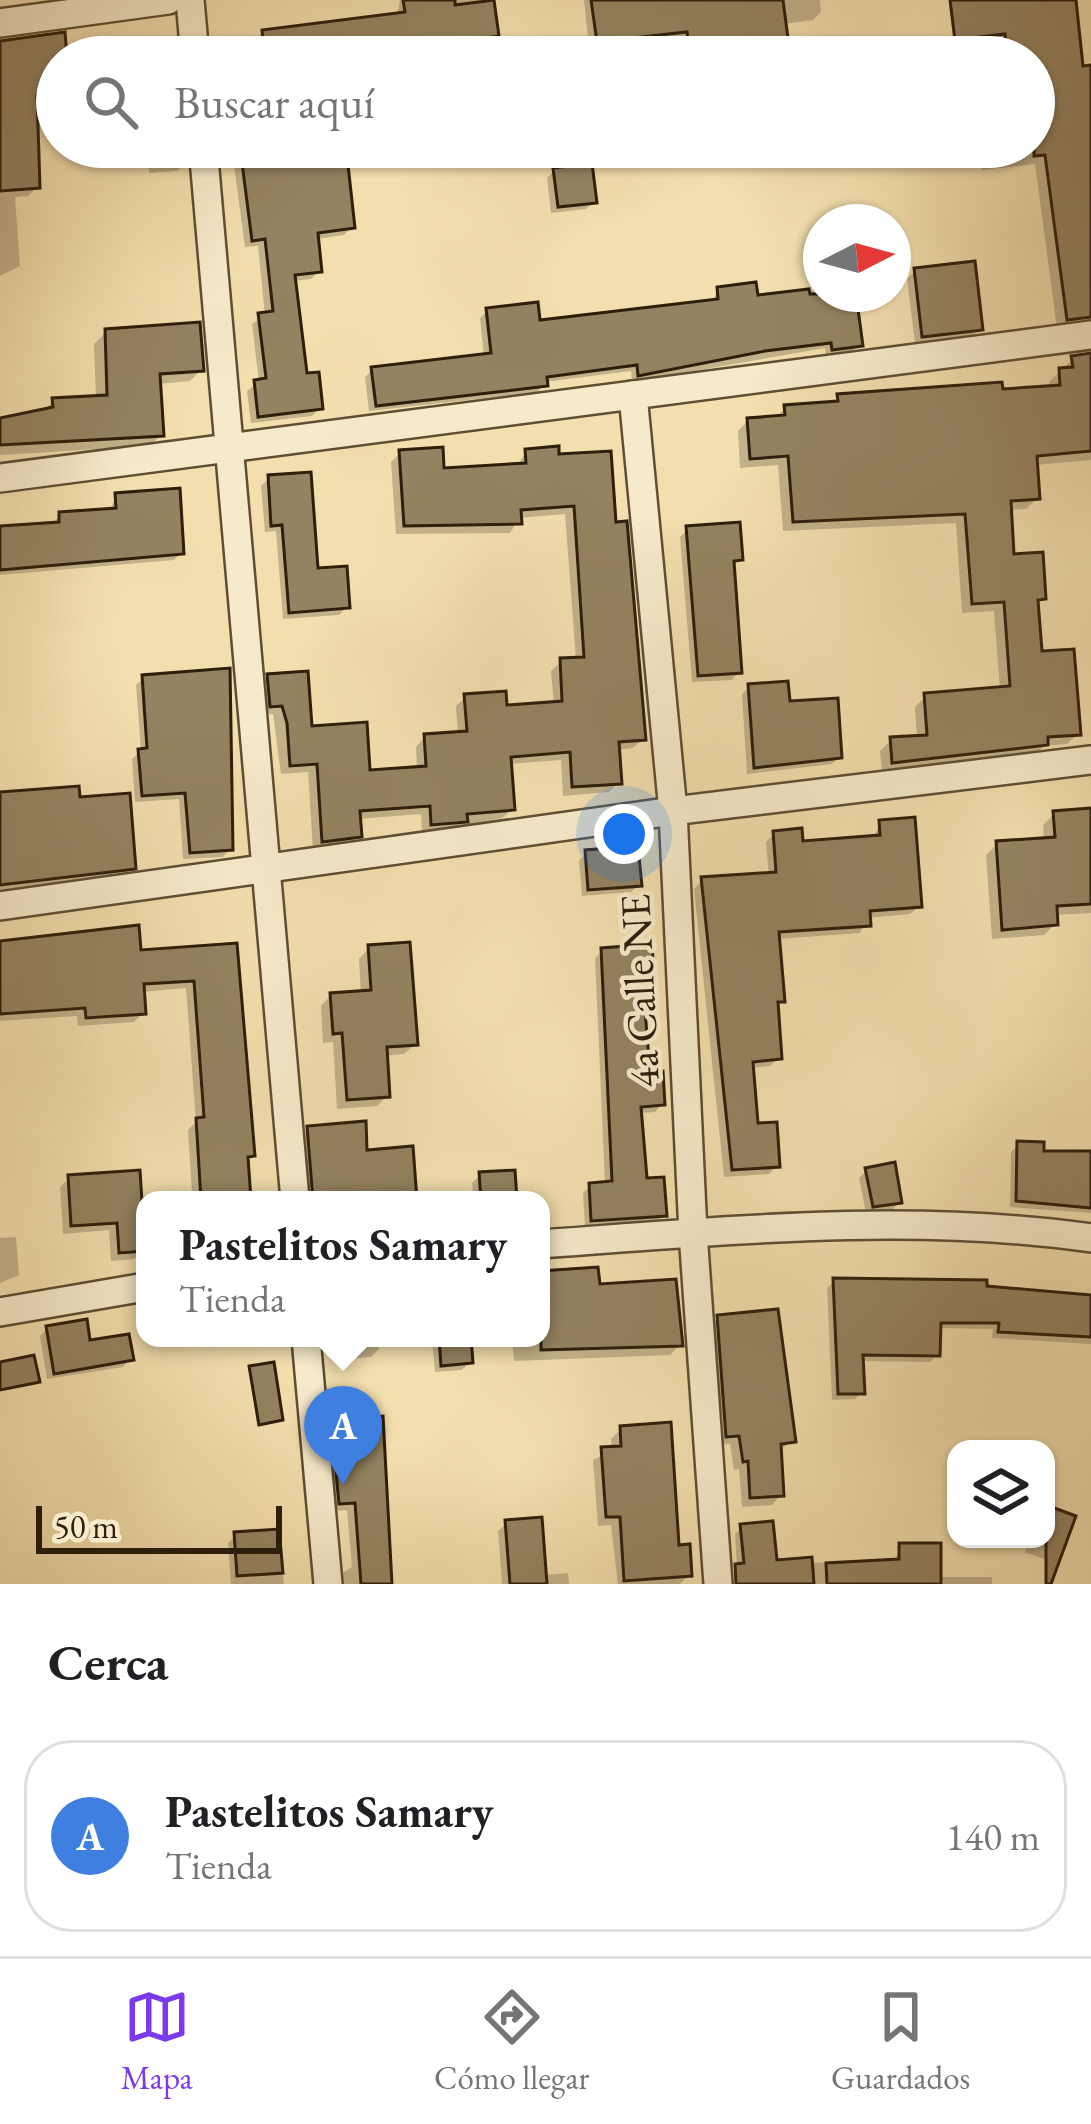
<!DOCTYPE html>
<html lang="es">
<meta charset="utf-8">
<style>
:root{--surface:#fff;--page:#f6f6f6;--text:#202124;--muted:#757577;--line:#e0e0e0;--accent:#7c3aed}
body{margin:0;font-family:"EB Garamond",serif;background:var(--page);color:var(--text)}
.controls{position:absolute;right:36px;bottom:36px;display:grid;overflow:hidden;border-radius:24px;box-shadow:0 3px 9px #0004}
.controls button{width:108px;height:108px;display:grid;place-items:center;padding:0;border:0;border-bottom:3px solid var(--line);background:var(--surface);color:var(--text);font:60px sans-serif}
.compass{position:absolute;left:803px;top:204px;width:108px;height:108px;border-radius:50%;background:var(--surface);box-shadow:0 3px 9px #0004;rotate:84deg}
.scale{position:absolute;left:36px;bottom:30px;width:246px;box-sizing:border-box;padding-left:12px;border:6px solid #2e1e0c;border-top:0;font-size:33px;line-height:42px;white-space:nowrap;color:#2e1e0c;-webkit-text-stroke:9px #f7eaca;paint-order:stroke}
.you{position:absolute;left:624px;top:834px;width:42px;height:42px;margin:-30px;border:9px solid #fff;border-radius:50%;background:#1a73e8;box-shadow:0 0 0 18px #1a73e833}
.badge{display:grid;place-items:center;width:78px;height:78px;border-radius:50%;background:var(--accent);color:#fff;font-size:39px;font-weight:700}
.pin{position:absolute;translate:-50% -99px;filter:drop-shadow(0 3px 6px #0008)}
.pin::after{content:'';position:absolute;top:63px;width:42px;height:36px;background:inherit;clip-path:polygon(0 0,100% 0,50% 100%)}
.popup{position:absolute;left:136px;top:1191px;width:414px;height:156px;box-sizing:border-box;display:grid;place-content:center;border-radius:24px;background:var(--surface);filter:drop-shadow(0 3px 9px #0005);font-size:39px;white-space:nowrap;color:var(--muted)}
.popup b{font-size:45px;color:var(--text)}
.popup::after{content:'';position:absolute;left:50%;top:100%;margin-left:-24px;border:24px solid transparent;border-top-color:var(--surface)}
.list{margin:0;padding:0;list-style:none}
h2{display:flex;justify-content:space-between;align-items:center;height:156px;margin:0;padding:0 48px;font-size:51px}
h2 small{font-size:39px;font-weight:400;color:var(--muted)}
.list li{display:grid;grid-template-columns:78px 1fr auto;gap:36px;align-items:center;box-sizing:border-box;height:192px;margin:0 24px 24px;padding:0 24px;border:3px solid var(--line);border-radius:48px}
.list b{display:block;font-size:45px;white-space:nowrap}
.list p{margin:0;font-size:39px;white-space:nowrap;color:var(--muted)}
.list em{font-size:39px;font-style:normal;color:var(--muted)}
.icon{flex:none;width:66px;height:66px;fill:none;stroke:currentColor;stroke-width:2;stroke-linecap:round;stroke-linejoin:round}
.map{position:relative;flex:none;width:1091px;height:1584px;overflow:hidden}
.search{position:absolute;background:var(--surface);box-shadow:0 3px 9px #0004;left:36px;right:36px;top:36px;height:132px;display:flex;align-items:center;gap:30px;box-sizing:border-box;padding:0 42px;border-radius:66px;color:var(--muted);font-size:45px}
.sheet{height:372px;background:var(--surface)}
nav{display:flex;justify-content:space-around;align-items:center;box-sizing:border-box;height:168px;border-top:3px solid var(--line);background:var(--surface);font-size:33px;color:var(--muted)}
nav a{display:grid;justify-items:center;gap:6px}
nav .on{color:var(--accent)}
.map>svg:first-child{display:block}
.shadow{fill:#0003}
.building{fill:#948260;stroke:#2e1e0c;stroke-width:3}
.lines{fill:none;stroke-linecap:round;stroke-linejoin:round}
.minor-casing{stroke:#5f4e34;stroke-width:32}
.minor{stroke:#f7eaca;stroke-width:27}
.labels{text-anchor:middle;stroke-width:9;stroke-linejoin:round;paint-order:stroke}
.street-label{font-size:42px;fill:#2e1e0c;stroke:#f7eaca}
</style>
<div class="map">
<svg width="1091" height="1584" viewBox="0 0 1091 1584">
<rect width="100%" height="100%" fill="#f3dead"/>
<filter id="stains"><feTurbulence type="fractalNoise" baseFrequency=".00167" numOctaves="4"/><feColorMatrix values="0 0 0 0 .2 0 0 0 0 .09 0 0 0 0 .02 0 0 0 .5 -.17"/></filter>
<radialGradient id="worn" r=".72"><stop offset=".6" stop-color="#630" stop-opacity="0"/><stop offset="1" stop-color="#630" stop-opacity=".3"/></radialGradient>
<g class="shadow">
<path d="M400,0H480L496,35L488,43L457,47L458,57H257L255,40L263,32L397,16Z"/>
<path d="M584,0H820L821,12L813,20L783,24L786,45L777,53L682,57L680,39L589,49Z"/>
<path d="M1073,0L1091,140V334L1057,329L1035,164L982,170L979,147H1034V57H967L966,47L954,48L949,1Z"/>
<path d="M0,43L64,57H57V101L34,103L37,187L28,196L15,197L20,266L0,276Z"/>
<path d="M173,48L175,57H133L139,50Z"/>
<path d="M147,147H183L184,165L177,171L149,173Z"/>
<path d="M236,147H311L352,227L344,235L316,239L319,271L311,279L293,281L305,377L320,408L312,416L251,423L247,391L259,382L252,324L265,315L258,246L245,247L232,151Z"/>
<path d="M554,171L594,201L586,209L551,213L547,178Z"/>
<path d="M915,271L980,329L972,336L915,343L907,279Z"/>
<path d="M821,278V294H853L859,345L852,352L826,356L825,348L632,382L631,371L544,382L538,392L369,411L365,377L372,370L484,356L480,318L487,311L538,323L712,303L718,289L755,298L817,291Z"/>
<path d="M106,332L201,370L190,381L158,384L161,435L150,446L0,455V421L44,411L53,401L96,398L94,344Z"/>
<path d="M1091,356V460L1035,465L1037,498L1026,509L1008,510L1011,557L1043,598L1035,606L1039,655L1078,734L1067,744L1044,746L1035,755L882,772L880,751L891,740L917,738L915,707L926,696L1000,690L994,611L962,613L956,523L783,531L778,465L740,468L738,431L748,420L775,419L785,408L831,405L839,397L1050,389L1049,382L1073,359Z"/>
<path d="M526,452L556,457L613,525L643,739L633,748L616,750L618,783L609,792L563,796L561,760L509,764L512,809L502,818L422,833L421,814L358,819L359,836L349,845L313,850L308,772L281,774L273,714L261,715L259,686L268,676L309,729L367,774L417,770L416,747L425,737L458,735L456,706L466,697L505,708L554,705L551,671L561,661L576,660L565,514L519,518L510,533L396,534L391,462L400,453L441,471L517,466Z"/>
<path d="M269,478L315,572L347,607L339,615L283,619L276,531L265,532L261,486Z"/>
<path d="M116,495L181,553L174,560L0,575V530L53,523L60,515L110,511Z"/>
<path d="M688,529L740,559L732,567L739,672L732,680L692,682L680,537Z"/>
<path d="M228,671L230,849L223,857L183,859L179,799L135,802L132,759L141,751L136,685L144,678Z"/>
<path d="M750,686L787,705L839,757L832,764L747,774L742,694Z"/>
<path d="M0,795L77,800L133,868L125,875L0,890Z"/>
<path d="M1091,811V913L1054,915L1055,924L1044,935L992,939L986,855L997,844L1044,840L1043,825L1054,814Z"/>
<path d="M880,822L919,906L910,914L867,918L860,933L777,939L779,1058L770,1066L751,1068L755,1126L777,1166L769,1174L724,1177L694,889L702,880L769,876L766,842L774,834L800,844L873,839Z"/>
<path d="M587,853L638,885L631,892L582,896L579,860Z"/>
<path d="M0,944L138,953L235,946L252,1155L245,1162L248,1200H145V1248L134,1259L111,1261L109,1230L63,1234L60,1187L69,1178L139,1196L192,1193L188,1130L196,1122L186,988L141,992L143,1013L134,1022L78,1026L77,1016L0,1021Z"/>
<path d="M369,948L415,1044L404,1054L384,1056L387,1096L377,1106L337,1109L333,1042L323,1043L321,1006L331,995L361,994L359,959Z"/>
<path d="M602,951L653,1008L642,1015L647,1075L662,1104L655,1112L639,1113L644,1181L664,1215L656,1222L585,1227L583,1193L590,1186L605,1184L595,958Z"/>
<path d="M308,1129L365,1153L414,1200H302L296,1140Z"/>
<path d="M1019,1144L1040,1154L1091,1156V1213L1010,1207L1011,1152Z"/>
<path d="M867,1170L899,1202L892,1210L866,1213L859,1178Z"/>
<path d="M480,1175L514,1200H474L472,1183Z"/>
<path d="M16,1237L19,1275L0,1283V1238Z"/>
<path d="M596,1270L597,1288L680,1345L670,1355L514,1361L512,1338H541V1274Z"/>
<path d="M834,1281L1091,1297V1344L992,1338L993,1329L938,1328L937,1355L930,1362L861,1361L862,1392L855,1399L832,1400L827,1288Z"/>
<path d="M718,1318L793,1441L778,1451L781,1495L772,1505L742,1507L739,1469L734,1470L730,1444L717,1445L709,1328Z"/>
<path d="M48,1328L87,1344L130,1359L123,1367L47,1379L40,1336Z"/>
<path d="M339,1338H378L379,1349L371,1357L340,1359Z"/>
<path d="M432,1338H468L470,1362L462,1370L435,1372Z"/>
<path d="M250,1369L280,1419L277,1422L257,1426Z"/>
<path d="M333,1423L392,1584H338V1576L352,1567L347,1510L331,1511L324,1431Z"/>
<path d="M621,1429L689,1575L680,1584H618L611,1525L598,1526L593,1460L612,1450L611,1439Z"/>
<path d="M1046,1508L1051,1562L1025,1552L1029,1539H1046Z"/>
<path d="M507,1523L544,1575L568,1573L569,1584H496H502L498,1531Z"/>
<path d="M742,1527L774,1563L894,1562L901,1546L938,1577H992V1584H738L735,1534Z"/>
<path d="M277,1532L284,1584H231L228,1543L236,1535Z"/>
</g>
<g class="building">
<path d="M403,0H455V5L494,0L499,36L460,42L461,57H265L262,30L405,12Z"/>
<path d="M591,0H783L789,46L731,57H690L687,32L597,42Z"/>
<path d="M950,0H1076L1083,66L1091,65V317L1067,320L1045,155L1034,156V57H1008L1005,34L955,40Z"/>
<path d="M65,32L67,57H57V94L37,95L40,188L0,191V41Z"/>
<path d="M240,147H346L355,228L318,233L322,272L295,275L307,373L319,372L323,409L258,417L254,380L266,378L258,313L273,311L265,239L252,241Z"/>
<path d="M592,163L597,203L558,207L553,168Z"/>
<path d="M975,261L983,330L922,337L914,268Z"/>
<path d="M756,282L758,295L809,289L810,294H856L863,346L832,350L831,343L765,351L638,376L637,365L547,377L548,386L376,406L371,367L491,353L486,308L538,302L540,320L718,299L717,287Z"/>
<path d="M200,322L204,371L160,374L164,436L0,445V418L53,407L52,398L107,395L105,329Z"/>
<path d="M1091,353V451L1037,456L1040,499L1011,501L1014,554L1043,552L1046,599L1038,600L1042,651L1074,649L1081,735L1048,737V745L892,763L890,737L927,735L924,693L1010,686L1004,602L972,604L965,514L793,522L788,456L750,459L747,418L785,415L784,405L838,401L837,394L1002,382L1003,389L1060,385L1059,368L1073,367L1071,356Z"/>
<path d="M559,446V454L611,451L616,522L627,521L646,740L619,742L622,784L572,787L570,752L511,757L515,810L467,814L468,822L431,825L430,806L360,811L362,837L322,842L317,764L290,766L287,723L282,706L270,707L267,674L308,671L312,726L367,722L370,770L426,766L424,734L467,731L464,694L506,691L507,705L562,701L560,658L584,657L574,506L521,510L522,524L404,526L399,450L443,447L444,468L526,463L525,449Z"/>
<path d="M311,472L318,568L347,566L350,608L289,613L282,525L271,526L268,475Z"/>
<path d="M180,488L184,554L0,570V526L59,522V512L116,508L115,493Z"/>
<path d="M740,522L743,560L734,561L742,673L698,676L686,526Z"/>
<path d="M230,668L233,850L190,853L185,793L142,796L138,749L147,748L142,675Z"/>
<path d="M788,681L790,701L838,698L842,758L754,768L748,684Z"/>
<path d="M79,786L80,797L130,793L136,869L0,885V792Z"/>
<path d="M1091,808V904L1057,906L1058,925L1002,930L996,841L1055,837L1053,811Z"/>
<path d="M915,817L922,907L870,911L871,926L779,932L785,1002H778L782,1059L753,1062L758,1123L777,1122L780,1167L732,1170L701,877L776,872L773,831L802,828L803,841L880,835L879,820Z"/>
<path d="M638,846L642,886L588,890L585,850Z"/>
<path d="M139,925L141,950L237,943L255,1156L248,1157L251,1200H201L196,1118L204,1117L194,981L144,984L146,1014L86,1018L85,1008L0,1014V941Z"/>
<path d="M410,942L418,1045L387,1047L390,1097L347,1100L342,1033L333,1034L330,993L371,990L368,945Z"/>
<path d="M652,944L656,1009L645,1010L650,1072L663,1071L665,1105L641,1107L647,1178L664,1177L667,1216L591,1221L589,1183L612,1181L601,948Z"/>
<path d="M366,1121L367,1150L413,1146L417,1200H313L307,1126Z"/>
<path d="M1017,1141L1044,1142V1151H1091V1208L1016,1201Z"/>
<path d="M895,1162L902,1203L873,1207L865,1168Z"/>
<path d="M140,1170L145,1251L119,1253L117,1223L71,1226L68,1175Z"/>
<path d="M515,1170L517,1200H481L479,1172Z"/>
<path d="M598,1267L600,1284L676,1279L683,1346L541,1350V1271Z"/>
<path d="M833,1278L987,1280V1286L1091,1295V1337L998,1332L999,1323H941L940,1356L863,1355L865,1394H838Z"/>
<path d="M778,1309L796,1442L781,1444L784,1496L750,1498L748,1461L743,1462L739,1436L726,1437L717,1315Z"/>
<path d="M87,1319L90,1340L129,1334L134,1360L54,1374L46,1326Z"/>
<path d="M439,1338H471L473,1363L441,1366Z"/>
<path d="M34,1355L40,1382L0,1390V1362Z"/>
<path d="M274,1362L283,1420L259,1425L249,1366Z"/>
<path d="M383,1416L392,1584H361L355,1503L339,1504L331,1420Z"/>
<path d="M671,1422L679,1545L690,1544L692,1576L624,1581L620,1517H606L601,1447L621,1446L620,1426Z"/>
<path d="M1046,1505L1076,1516L1051,1584H1046Z"/>
<path d="M542,1517L547,1584H510L505,1520Z"/>
<path d="M773,1521L777,1560L812,1557L814,1584H736L735,1564L744,1563L740,1524Z"/>
<path d="M279,1529L283,1573L237,1576L234,1532Z"/>
<path d="M899,1543H941V1584H827L826,1563L899,1559Z"/>
</g>
<g class="lines">
<g class="minor-casing">
<g id="minor">
<path d="M190,0L195,57"/>
<path d="M0,23L168,0"/>
<path d="M203,147L295,1200"/>
<path d="M633,395L673,811L693,1233L718,1584"/>
<path d="M0,478L1091,335"/>
<path d="M0,906L673,811L1091,760"/>
<path d="M541,1244C724,1231 909,1212 1091,1238"/>
<path d="M0,1312L145,1287"/>
<path d="M306,1338L328,1584"/>
</g>
</g>
<use href="#minor" class="minor"/>
</g>
<g class="labels">
<g class="street-label">
<text transform="translate(639 991) rotate(-93)" y="15">4a Calle NE</text>
</g>
</g>
<rect width="100%" height="100%" filter="url(#stains)"/>
<rect width="100%" height="100%" fill="url(#worn)"/>
</svg>
<div class="controls">
<button><svg class="icon" aria-label="layers" viewBox="0 0 24 24"><path d="M12 4l9 5-9 5-9-5zM3 14l9 5 9-5"/></svg></button>
</div>
<svg class="compass" viewBox="-18 -18 36 36"><path d="M0-13l5 13h-10z" fill="#e53935"/><path d="M0 13l5-13h-10z" fill="#757577"/></svg>
<div class="scale">50 m</div>
<div class="you"></div>
<div class="pin badge" style="left:343px;top:1485px;background:#3f7fe0">A</div>
<div class="popup"><b>Pastelitos Samary</b>Tienda</div>
<div class="search"><svg class="icon" aria-label="search" viewBox="0 0 24 24"><circle cx="10" cy="10" r="6"/><path d="M15 15l6 6"/></svg>Buscar aquí</div>
</div>
<section class="sheet">
<h2>Cerca<small></small></h2>
<ul class="list">
<li><span class="badge" style="background:#3f7fe0">A</span><div><b>Pastelitos Samary</b><p>Tienda</p></div><em>140 m</em></li>
</ul>
</section>
<nav>
<a class="on"><svg class="icon" aria-label="map" viewBox="0 0 24 24"><path d="M3 6l6-2 6 2 6-2v14l-6 2-6-2-6 2zM9 4v14M15 6v14"/></svg>Mapa</a>
<a><svg class="icon" aria-label="directions" viewBox="0 0 24 24"><path d="M12 3l9 9-9 9-9-9zM9 14v-3h6M13 9l2 2-2 2"/></svg>Cómo llegar</a>
<a><svg class="icon" aria-label="saved" viewBox="0 0 24 24"><path d="M7 4h10v16l-5-4-5 4z"/></svg>Guardados</a>
</nav>
